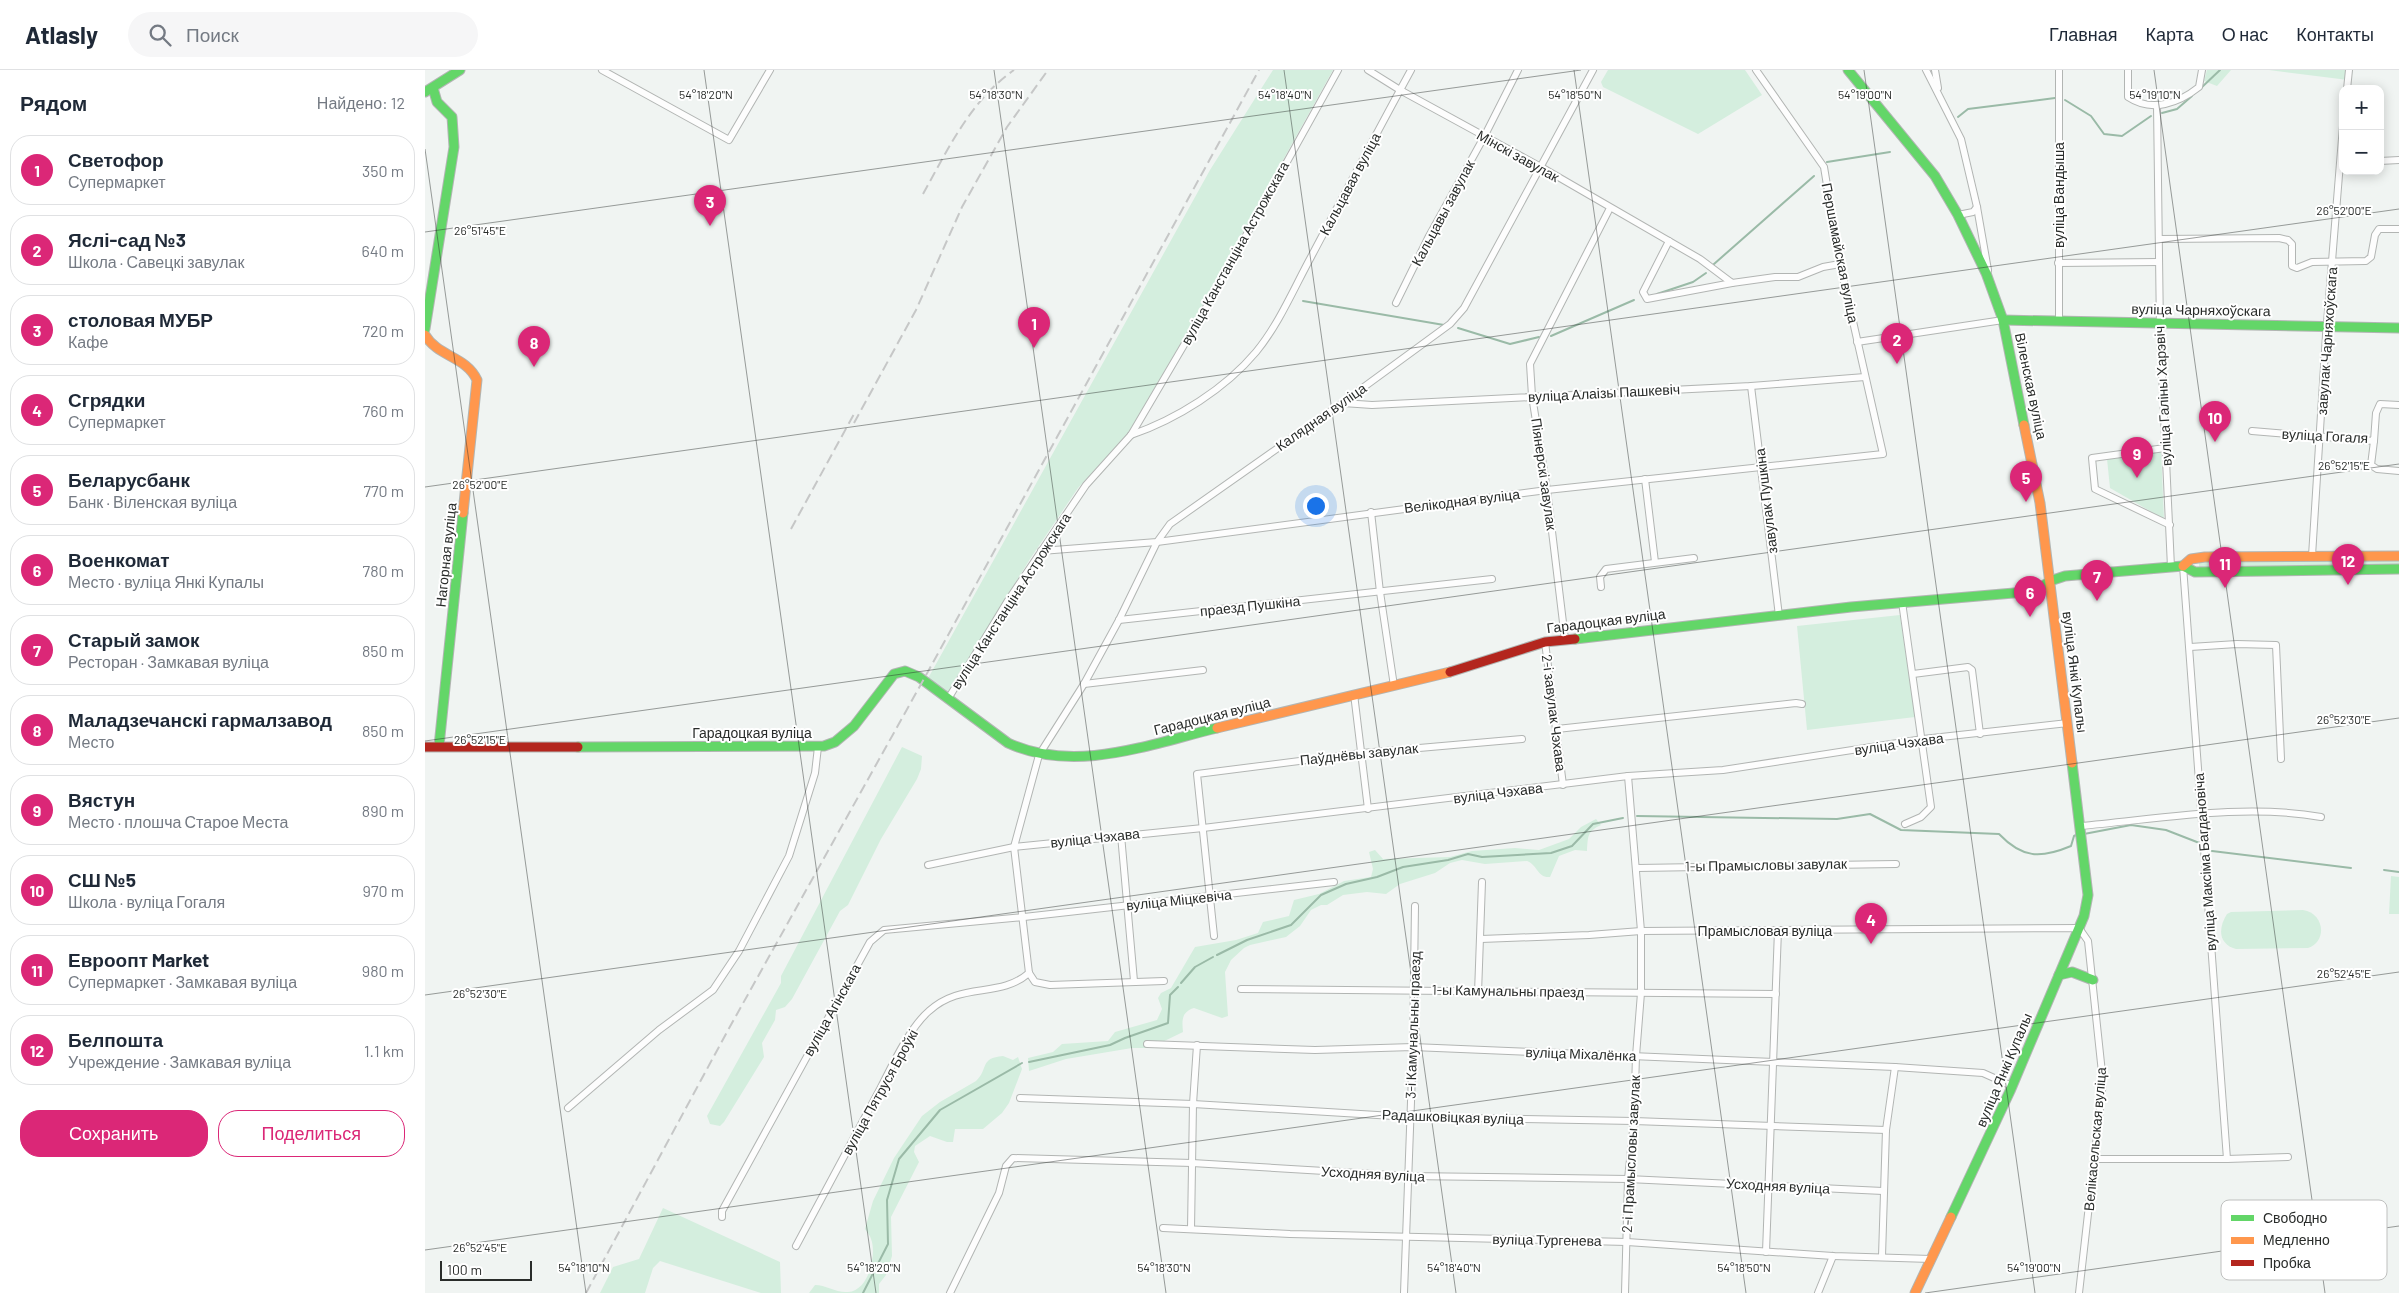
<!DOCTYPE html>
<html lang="ru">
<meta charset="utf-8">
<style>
:root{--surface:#fff;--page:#f6f6f7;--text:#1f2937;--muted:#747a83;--line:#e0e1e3;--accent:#db2777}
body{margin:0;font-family:Barlow,sans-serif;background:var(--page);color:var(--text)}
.controls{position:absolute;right:15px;top:15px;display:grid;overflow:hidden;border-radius:10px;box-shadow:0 2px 12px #0003}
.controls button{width:45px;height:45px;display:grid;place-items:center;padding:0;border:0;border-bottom:1px solid var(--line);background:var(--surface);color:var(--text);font:25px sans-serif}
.scale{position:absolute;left:15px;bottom:12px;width:92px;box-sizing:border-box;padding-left:5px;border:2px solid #292c2a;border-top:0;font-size:14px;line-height:18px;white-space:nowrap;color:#292c2a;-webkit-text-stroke:4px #fff;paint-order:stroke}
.you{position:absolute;left:890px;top:435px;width:18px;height:18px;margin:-12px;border:4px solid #fff;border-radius:50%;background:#1a73e8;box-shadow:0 0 0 8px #1a73e833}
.badge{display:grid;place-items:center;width:32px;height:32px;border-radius:50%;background:var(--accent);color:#fff;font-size:16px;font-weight:700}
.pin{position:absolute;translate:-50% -41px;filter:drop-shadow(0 1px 2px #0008)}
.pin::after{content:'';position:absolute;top:26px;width:18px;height:15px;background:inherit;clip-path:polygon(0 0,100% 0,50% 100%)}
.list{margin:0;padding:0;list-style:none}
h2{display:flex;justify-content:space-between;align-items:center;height:65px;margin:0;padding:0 20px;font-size:21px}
h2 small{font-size:16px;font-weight:400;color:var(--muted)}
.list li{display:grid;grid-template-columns:32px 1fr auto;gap:15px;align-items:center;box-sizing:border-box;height:70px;margin:0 10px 10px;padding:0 10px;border:1px solid var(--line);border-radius:20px}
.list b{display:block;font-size:19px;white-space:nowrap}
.list p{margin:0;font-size:16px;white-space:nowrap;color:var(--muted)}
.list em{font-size:16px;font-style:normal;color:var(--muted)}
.actions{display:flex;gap:10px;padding:15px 20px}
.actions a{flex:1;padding:11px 0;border:1px solid var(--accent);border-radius:20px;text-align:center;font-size:18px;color:var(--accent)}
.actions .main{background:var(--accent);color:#fff}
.icon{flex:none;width:28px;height:28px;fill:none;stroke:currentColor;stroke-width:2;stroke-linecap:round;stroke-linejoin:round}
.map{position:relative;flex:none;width:1974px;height:1223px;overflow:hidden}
header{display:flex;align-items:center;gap:30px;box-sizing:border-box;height:70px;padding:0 25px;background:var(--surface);border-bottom:1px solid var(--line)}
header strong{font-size:24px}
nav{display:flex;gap:28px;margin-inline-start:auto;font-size:18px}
.search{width:350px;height:45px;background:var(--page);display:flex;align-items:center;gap:12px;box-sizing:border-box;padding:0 18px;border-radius:28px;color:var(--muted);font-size:19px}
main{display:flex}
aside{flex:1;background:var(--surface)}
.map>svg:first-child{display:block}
.green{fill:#d4eede}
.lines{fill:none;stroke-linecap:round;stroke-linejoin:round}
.stream{stroke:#9abaa7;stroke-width:2}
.street-casing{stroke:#b2b5b3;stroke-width:8}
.fast-casing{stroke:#b2b5b3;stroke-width:11}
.slow-casing{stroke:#b2b5b3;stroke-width:11}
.jam-casing{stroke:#b2b5b3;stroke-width:11}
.street{stroke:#fdfdfd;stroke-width:6}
.fast{stroke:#63d668;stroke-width:9}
.slow{stroke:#ff974d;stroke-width:9}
.jam{stroke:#b3261e;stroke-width:9}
.rail{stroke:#c6c7c7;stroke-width:2;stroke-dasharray:10 5;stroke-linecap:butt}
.ticks{fill:none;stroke:#292c2a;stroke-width:1;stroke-opacity:0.45}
.labels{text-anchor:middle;stroke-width:4;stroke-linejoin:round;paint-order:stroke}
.street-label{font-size:14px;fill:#292c2a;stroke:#fff}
.key{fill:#fff;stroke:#bfc0bf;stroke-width:1}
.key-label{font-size:14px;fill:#292c2a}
.ticks-label{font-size:12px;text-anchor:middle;fill:#292c2a;stroke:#fff;stroke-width:4;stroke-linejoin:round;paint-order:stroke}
</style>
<header>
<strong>Atlasly</strong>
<div class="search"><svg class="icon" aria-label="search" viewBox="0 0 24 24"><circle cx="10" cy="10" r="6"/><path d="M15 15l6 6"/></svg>Поиск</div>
<nav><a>Главная</a><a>Карта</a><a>О нас</a><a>Контакты</a></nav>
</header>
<main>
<aside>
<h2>Рядом<small>Найдено: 12</small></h2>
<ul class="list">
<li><span class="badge">1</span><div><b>Светофор</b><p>Супермаркет</p></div><em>350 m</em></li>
<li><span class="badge">2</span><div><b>Яслі-сад №3</b><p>Школа · Савецкі завулак</p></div><em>640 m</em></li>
<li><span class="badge">3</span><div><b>столовая МУБР</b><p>Кафе</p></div><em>720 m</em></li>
<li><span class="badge">4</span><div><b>Сгрядки</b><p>Супермаркет</p></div><em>760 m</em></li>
<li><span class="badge">5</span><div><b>Беларусбанк</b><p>Банк · Віленская вуліца</p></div><em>770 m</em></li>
<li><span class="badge">6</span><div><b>Военкомат</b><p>Место · вуліца Янкі Купалы</p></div><em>780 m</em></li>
<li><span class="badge">7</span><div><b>Старый замок</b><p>Ресторан · Замкавая вуліца</p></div><em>850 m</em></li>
<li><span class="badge">8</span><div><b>Маладзечанскі гармалзавод</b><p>Место</p></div><em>850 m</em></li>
<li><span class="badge">9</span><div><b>Вястун</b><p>Место · плошча Старое Места</p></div><em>890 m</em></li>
<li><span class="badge">10</span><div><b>СШ №5</b><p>Школа · вуліца Гогаля</p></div><em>970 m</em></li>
<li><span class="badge">11</span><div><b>Евроопт Market</b><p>Супермаркет · Замкавая вуліца</p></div><em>980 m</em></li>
<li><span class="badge">12</span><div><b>Белпошта</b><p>Учреждение · Замкавая вуліца</p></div><em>1.1 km</em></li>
</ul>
<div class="actions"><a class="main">Сохранить</a><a>Поделиться</a></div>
</aside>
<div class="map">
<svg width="1974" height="1223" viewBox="0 0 1974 1223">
<rect width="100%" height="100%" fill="#f0f4f2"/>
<g class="green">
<path d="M848,0H908L767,254L703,363L653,418L605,489L520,627L501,612L785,100Z"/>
<path d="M1183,0H1320L1337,25L1273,64L1178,17L1176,12Z"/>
<path d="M1782,0H1806L1792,16L1779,11Z"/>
<path d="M1844,0H1925L1923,10Z"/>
<path d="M1736,382L1739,449L1685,418L1682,389Z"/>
<path d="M1974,488V497L1774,499V489Z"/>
<path d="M1475,545L1490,647L1382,660L1372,556Z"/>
<path d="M477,677L497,686L496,699L492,709L456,769L423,835L415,841L367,929L360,937L351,940L350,950L337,973L339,987L299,1052L295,1056L285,1054L282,1046L356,913V906Z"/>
<path d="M1171,749L1176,755C1162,761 1163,767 1162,781L1150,780L1134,786L1125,807C1112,808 1113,795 1102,791L1060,794L1037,790L1025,793L1010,803L975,814L961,824L942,822L918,825L902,835H896L886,840L875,856L861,867L825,875L819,878L806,890L800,902L803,946L797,948L769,938C756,942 757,951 758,962L725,978H707L641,989L604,1001L603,988L628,982L637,974L683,971L690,962L732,950L737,939L733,928L736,923L746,918L770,877L811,870L833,863L838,852L864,846L869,830L894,824L919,811L946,807L948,799L944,782L950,780L958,789L1025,787L1047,781L1090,778L1114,780L1144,769L1156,757Z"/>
<path d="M1966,806L1974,807V844H1964Z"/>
<path d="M1878,840C1899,843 1903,871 1883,878L1811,879C1793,874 1793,858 1802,844L1806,842Z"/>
<path d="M578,986L588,990L593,987L597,999L584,1033L577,1043L558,1059H530L528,1072H522L505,1066L490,1076L489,1082L494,1092L466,1147L467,1186L461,1205L454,1214V1223H384L390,1215C401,1215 411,1223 423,1222C444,1221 452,1184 446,1169C445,1165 442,1162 440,1159L448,1131L469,1088L497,1046L515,1032L551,1011C564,999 554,988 578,986Z"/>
<path d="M238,1138L355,1192L356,1223H336L235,1191L228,1198L220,1223H175L188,1197L214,1189Z"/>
</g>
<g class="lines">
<g class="stream">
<path d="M1776,18L1795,0"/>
<path d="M1640,30L1666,46L1679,64L1697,66L1726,46"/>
<path d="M1737,43L1752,39L1767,26"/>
<path d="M1533,47L1543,39L1630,28"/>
<path d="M1402,92L1465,82"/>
<path d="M1289,194L1389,106"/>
<path d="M1232,224L1268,212L1281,203"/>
<path d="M878,231L1019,255"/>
<path d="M1033,258L1085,274L1114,267"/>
<path d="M1126,266L1209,230"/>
<path d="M1212,746L1412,749L1445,744L1476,760L1574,764C1597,788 1615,789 1646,776L1649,766L1651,765"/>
<path d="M1659,764L1706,755L1741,760L1777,774"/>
<path d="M1787,781L1926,798"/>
<path d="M1959,800L1974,802"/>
<path d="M792,885L822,870L866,855L896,825L921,814L952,807L978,797L1023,790L1043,784L1057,787L1126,783L1147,776L1168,754L1198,748"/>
<path d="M756,913L770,897L788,887"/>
<path d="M604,992L685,975L700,968L743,953L745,925L753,917"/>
<path d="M438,1223L463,1174L462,1130L474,1089L515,1040L597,993"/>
</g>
<g class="street-casing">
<g id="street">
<path d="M177,0L304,70L345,0"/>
<path d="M943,0L975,20L1116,97L1275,189L1307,213L1350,207H1373L1398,197L1415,194"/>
<path d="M1501,0L1536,69L1552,137L1563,200"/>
<path d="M1510,0L1513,18"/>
<path d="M1703,0V27C1727,43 1754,33 1774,17L1777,0"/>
<path d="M1922,19L1924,0"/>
<path d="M1732,35L1735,261L1746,497"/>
<path d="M1955,91L1974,90"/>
<path d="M1533,145L1548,142L1552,137"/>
<path d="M1735,169L1854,168L1863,170L1867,174V196L1872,198L1887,192L1941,191L1946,187L1950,165L1954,159H1974"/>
<path d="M1244,171L1218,222L1222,229L1307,213"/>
<path d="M1633,193L1734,192"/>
<path d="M971,233L1003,168L1059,67L1093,0"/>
<path d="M1634,250V0"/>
<path d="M1432,272L1578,250"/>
<path d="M1326,316L1354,546"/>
<path d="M918,333L947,335L1326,316L1440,307"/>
<path d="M1827,361L1949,371L1951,343L1955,334L1974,335"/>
<path d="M706,365C752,349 800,319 831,282C854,254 869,218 886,187C919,125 952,62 986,0"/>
<path d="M1949,371L1946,395L1952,399L1974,401"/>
<path d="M1740,378L1667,388L1670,419L1745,455"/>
<path d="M1220,409L1230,492"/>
<path d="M946,442L955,522L969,616"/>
<path d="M616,481L732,472L1122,420L1458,384L1415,194L1399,97L1331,0"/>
<path d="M1887,486L1901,265L1918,56"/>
<path d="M1176,517L1175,507L1181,499L1269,488"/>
<path d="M1477,532L1506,737L1496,747L1480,754"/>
<path d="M694,550L1067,509"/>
<path d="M1140,569L1122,420L1107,326L1105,294L1185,138"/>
<path d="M1120,572L1138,715"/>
<path d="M1765,577L1812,574L1851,575L1856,689"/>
<path d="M1488,604L1543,597L1547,600L1555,664"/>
<path d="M659,614L778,600"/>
<path d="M929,624L943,739"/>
<path d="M523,629L582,532L661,415L706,365L779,241L913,0"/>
<path d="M1132,659L1371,633L1377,634"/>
<path d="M1655,756C1734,749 1818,733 1896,747"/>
<path d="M696,765L709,911"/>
<path d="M503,795L589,777L778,758L1203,706L1298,700L1498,669L1643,653"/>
<path d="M1212,798L1471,794"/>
<path d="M789,866L772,704L937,683L1097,669"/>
<path d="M1056,869L1164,865L1216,861L1654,858L1663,871L1678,1012L1654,1223"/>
<path d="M604,903L589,777L614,685L659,614L694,550L732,472L745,454L917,333L1025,254L1039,238L1168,0"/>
<path d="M604,903L610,912L625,915L739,911"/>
<path d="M816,919L1351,924"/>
<path d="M1053,923L1057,812"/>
<path d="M722,974L890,980L988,977L1470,997L1558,1003L1587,1016"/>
<path d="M595,1028L768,1034L985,1047L1209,1051L1461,1060"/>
<path d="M143,1038L234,960L288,920L314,881L364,786L390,703L393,677"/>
<path d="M1670,1089H1802L1758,496"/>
<path d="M1802,1089L1863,1087"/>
<path d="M297,1147V1141L445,872L459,860L599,847L909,812"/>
<path d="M738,1158L865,1164L1202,1172L1408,1186L1506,1189"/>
<path d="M766,1159L768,1034L772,975"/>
<path d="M371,1176C399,1124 426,1073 454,1021C466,998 484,958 504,941C537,911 574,929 604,903"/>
<path d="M1341,1182L1353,860"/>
<path d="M1457,1186L1461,1060L1470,997"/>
<path d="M525,1223L574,1123L581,1096L588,1088L767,1093L983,1106L1203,1109L1458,1121"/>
<path d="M979,1223L988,977L990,836"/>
<path d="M1200,1223L1203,1109L1209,1051L1211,986L1216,923V861L1203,706"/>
<path d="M1393,1223L1408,1186"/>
</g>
</g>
<g class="fast-casing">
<g id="fast">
<path d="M1423,0L1510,106L1533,145L1561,203L1578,250L1599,355"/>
<path d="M0,22L35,0"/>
<path d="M1578,250L1974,258"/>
<path d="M0,259L29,77L27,47L12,32L8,18"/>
<path d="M1625,511L1640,506L1758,496L1770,502L1974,499"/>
<path d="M1150,569L1426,537L1611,521L1625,511"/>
<path d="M14,676L38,443"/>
<path d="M153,677L399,676L410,672L429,656L469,604L480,601L494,607L583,673C650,704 725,674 792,658"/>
<path d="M1634,905L1647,902L1668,910"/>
<path d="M1526,1147L1585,1021L1659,846L1663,825L1647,693"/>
</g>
</g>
<g class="slow-casing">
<g id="slow">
<path d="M0,265C13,287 41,286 52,310L38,443"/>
<path d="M1599,355L1615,433L1647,693"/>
<path d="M1758,496L1766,489L1780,487L1974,486"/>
<path d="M792,658L1025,602"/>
<path d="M1490,1223L1526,1147"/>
</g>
</g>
<g class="jam-casing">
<g id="jam">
<path d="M1025,602L1120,572L1150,569"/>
<path d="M0,677H153"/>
</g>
</g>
<use href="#street" class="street"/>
<use href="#fast" class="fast"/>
<use href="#slow" class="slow"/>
<use href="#jam" class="jam"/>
<g class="rail">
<path d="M498,124C523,79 546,30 589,0"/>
<path d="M429,353L491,240L537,137L582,57L623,0"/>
<path d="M366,459L429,344"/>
<path d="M161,1223L302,962L500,607L834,0"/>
</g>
</g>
<path class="ticks" d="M279,0L451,1223M569,0L741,1223M859,0L1031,1223M1149,0L1321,1223M1439,0L1610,1223M1729,0L1900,1223M0,79L161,1223M0,162L1156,0M0,417L1974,139M0,671L1974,394M0,925L1974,648M0,1180L1974,902M1500,1223L1974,1156"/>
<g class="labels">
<g class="street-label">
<text transform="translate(1093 86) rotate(29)" y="5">Мінскі завулак</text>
<text transform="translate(925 114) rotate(-62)" y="5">Кальцавая вуліца</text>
<text transform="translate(1634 125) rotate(-90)" y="5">вуліца Вандыша</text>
<text transform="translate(1018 143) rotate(-62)" y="5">Кальцавы завулак</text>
<text transform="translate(810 183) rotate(-61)" y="5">вуліца Канстанціна Астрожскага</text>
<text transform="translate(1415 183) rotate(79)" y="5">Першамайская вуліца</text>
<text transform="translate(1776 240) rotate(1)" y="5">вуліца Чарняхоўскага</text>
<text transform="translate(1902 271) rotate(-86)" y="5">завулак Чарняхоўскага</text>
<text transform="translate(1606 316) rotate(78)" y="5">Віленская вуліца</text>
<text transform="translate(1179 323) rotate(-3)" y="5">вуліца Алаізы Пашкевіч</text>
<text transform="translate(1738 326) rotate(-93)" y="5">вуліца Галіны Харэвіч</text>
<text transform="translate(896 347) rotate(-35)" y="5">Калядная вуліца</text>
<text transform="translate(1900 366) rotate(3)" y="5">вуліца Гогаля</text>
<text transform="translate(1119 404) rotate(82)" y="5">Піянерскі завулак</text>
<text transform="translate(1037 431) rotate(-7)" y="5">Велікодная вуліца</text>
<text transform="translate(1341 431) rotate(-97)" y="5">завулак Пушкіна</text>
<text transform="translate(21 485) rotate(-84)" y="5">Нагорная вуліца</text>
<text transform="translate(586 531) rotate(-57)" y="5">вуліца Канстанціна Астрожскага</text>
<text transform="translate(825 536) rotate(-6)" y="5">праезд Пушкіна</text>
<text transform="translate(1181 551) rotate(-7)" y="5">Гарадоцкая вуліца</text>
<text transform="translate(1650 602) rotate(83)" y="5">вуліца Янкі Купалы</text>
<text transform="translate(1129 643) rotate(83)" y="5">2-і завулак Чэхава</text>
<text transform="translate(787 646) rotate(-14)" y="5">Гарадоцкая вуліца</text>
<text x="327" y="668">Гарадоцкая вуліца</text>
<text transform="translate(1474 674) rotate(-8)" y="5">вуліца Чэхава</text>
<text transform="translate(934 684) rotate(-6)" y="5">Паўднёвы завулак</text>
<text transform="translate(1073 723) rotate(-7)" y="5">вуліца Чэхава</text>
<text transform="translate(670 768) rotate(-6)" y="5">вуліца Чэхава</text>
<text transform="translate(1780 792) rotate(-94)" y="5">вуліца Максіма Багдановіча</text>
<text transform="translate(1341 795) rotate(-1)" y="5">1-ы Прамысловы завулак</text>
<text transform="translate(754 830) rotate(-6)" y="5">вуліца Міцкевіча</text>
<text x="1340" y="866">Прамысловая вуліца</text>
<text transform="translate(1083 921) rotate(1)" y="5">1-ы Камунальны праезд</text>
<text transform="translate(407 940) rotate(-61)" y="5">вуліца Агінскага</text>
<text transform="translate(988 955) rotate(-88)" y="5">3-і Камунальны праезд</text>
<text transform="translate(1156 984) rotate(2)" y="5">вуліца Міхалёнка</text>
<text transform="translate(1579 1000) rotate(-67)" y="5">вуліца Янкі Купалы</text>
<text transform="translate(455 1022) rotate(-61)" y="5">вуліца Пятруся Броўкі</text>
<text transform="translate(1028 1047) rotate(2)" y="5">Радашковіцкая вуліца</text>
<text transform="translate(1670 1069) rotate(-85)" y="5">Велікасельская вуліца</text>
<text transform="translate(1206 1084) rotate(-87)" y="5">2-і Прамысловы завулак</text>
<text transform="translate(948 1104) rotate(3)" y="5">Усходняя вуліца</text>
<text transform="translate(1353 1116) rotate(3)" y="5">Усходняя вуліца</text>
<text transform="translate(1122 1170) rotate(1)" y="5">вуліца Тургенева</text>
</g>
</g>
<rect x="1796" y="1130" width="166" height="80" rx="8" class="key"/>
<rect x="1806" y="1145" width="23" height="6" fill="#63d668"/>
<rect x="1806" y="1167" width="23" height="7" fill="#ff974d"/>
<rect x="1806" y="1190" width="23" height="6" fill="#b3261e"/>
<g class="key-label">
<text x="1838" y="1153">Свободно</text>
<text x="1838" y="1175">Медленно</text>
<text x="1838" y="1198">Пробка</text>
</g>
<g class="ticks-label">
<text x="281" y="29">54°18'20"N</text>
<text x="571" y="29">54°18'30"N</text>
<text x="860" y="29">54°18'40"N</text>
<text x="1150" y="29">54°18'50"N</text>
<text x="1440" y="29">54°19'00"N</text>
<text x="1730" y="29">54°19'10"N</text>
<text x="1919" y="145">26°52'00"E</text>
<text x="55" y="165">26°51'45"E</text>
<text x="1919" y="400">26°52'15"E</text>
<text x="55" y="419">26°52'00"E</text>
<text x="1919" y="654">26°52'30"E</text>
<text x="55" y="674">26°52'15"E</text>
<text x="1919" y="908">26°52'45"E</text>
<text x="55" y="928">26°52'30"E</text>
<text x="55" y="1182">26°52'45"E</text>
<text x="159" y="1202">54°18'10"N</text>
<text x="449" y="1202">54°18'20"N</text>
<text x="739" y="1202">54°18'30"N</text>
<text x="1029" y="1202">54°18'40"N</text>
<text x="1319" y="1202">54°18'50"N</text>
<text x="1609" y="1202">54°19'00"N</text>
</g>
</svg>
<div class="controls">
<button>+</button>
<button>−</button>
</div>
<div class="scale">100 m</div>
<div class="you"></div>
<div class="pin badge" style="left:609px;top:278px">1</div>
<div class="pin badge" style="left:1472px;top:294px">2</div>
<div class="pin badge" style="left:285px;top:156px">3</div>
<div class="pin badge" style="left:1446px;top:874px">4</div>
<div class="pin badge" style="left:1601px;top:432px">5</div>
<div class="pin badge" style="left:1605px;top:547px">6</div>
<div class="pin badge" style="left:1672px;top:531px">7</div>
<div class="pin badge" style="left:109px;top:297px">8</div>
<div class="pin badge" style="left:1712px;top:408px">9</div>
<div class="pin badge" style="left:1790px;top:372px">10</div>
<div class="pin badge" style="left:1800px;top:518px">11</div>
<div class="pin badge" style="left:1923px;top:515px">12</div>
</div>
</main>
